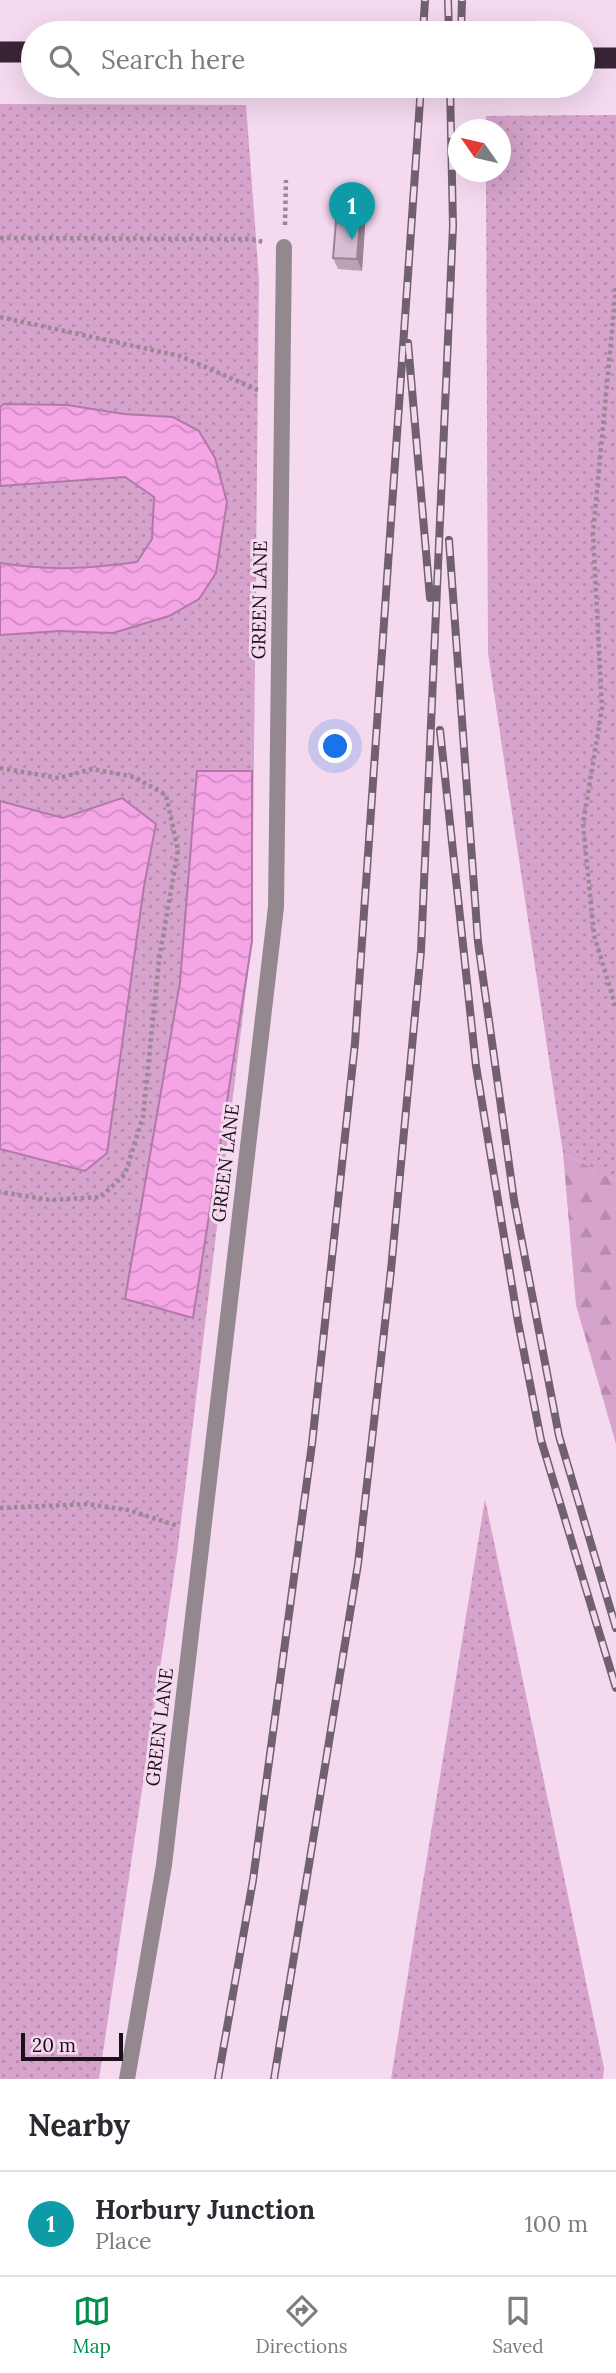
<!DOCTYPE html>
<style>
:root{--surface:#fff;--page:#f2f2f3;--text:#2b2b33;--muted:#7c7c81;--line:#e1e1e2;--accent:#008e4c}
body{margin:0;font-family:Lora,serif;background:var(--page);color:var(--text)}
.compass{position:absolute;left:448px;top:119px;width:63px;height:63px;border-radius:50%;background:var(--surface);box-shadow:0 7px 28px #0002;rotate:304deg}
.scale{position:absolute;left:21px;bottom:18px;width:102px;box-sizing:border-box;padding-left:7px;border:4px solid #1a1018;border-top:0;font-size:19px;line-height:24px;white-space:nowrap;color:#1a1018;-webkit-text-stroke:5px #f5d9ef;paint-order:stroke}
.you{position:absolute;left:336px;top:747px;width:24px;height:24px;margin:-18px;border:5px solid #fff;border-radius:50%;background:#1a73e8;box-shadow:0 0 0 10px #1a73e833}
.badge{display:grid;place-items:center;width:46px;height:46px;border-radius:50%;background:var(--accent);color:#fff;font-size:23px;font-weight:700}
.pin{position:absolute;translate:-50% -58px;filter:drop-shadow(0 2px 4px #0008)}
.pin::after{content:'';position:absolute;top:37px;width:24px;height:21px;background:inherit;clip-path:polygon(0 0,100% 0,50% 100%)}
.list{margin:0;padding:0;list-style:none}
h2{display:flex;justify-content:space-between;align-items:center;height:91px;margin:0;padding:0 28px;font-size:30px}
h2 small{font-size:23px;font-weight:400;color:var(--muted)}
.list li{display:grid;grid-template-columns:46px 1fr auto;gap:21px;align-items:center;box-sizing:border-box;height:105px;padding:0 28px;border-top:2px solid var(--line)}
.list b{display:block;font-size:26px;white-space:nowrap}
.list p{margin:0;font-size:23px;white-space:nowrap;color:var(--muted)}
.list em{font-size:23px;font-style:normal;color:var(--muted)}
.icon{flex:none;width:38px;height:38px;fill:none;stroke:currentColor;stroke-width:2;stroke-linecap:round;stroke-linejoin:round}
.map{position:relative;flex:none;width:616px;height:2079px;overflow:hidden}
.search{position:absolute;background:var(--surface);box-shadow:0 7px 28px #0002;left:21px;right:21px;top:21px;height:77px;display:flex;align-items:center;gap:18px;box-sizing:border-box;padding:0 24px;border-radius:38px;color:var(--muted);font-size:26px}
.sheet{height:196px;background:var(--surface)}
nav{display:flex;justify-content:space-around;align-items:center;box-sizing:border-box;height:98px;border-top:2px solid var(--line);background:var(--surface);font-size:19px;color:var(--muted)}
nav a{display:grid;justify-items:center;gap:4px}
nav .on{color:var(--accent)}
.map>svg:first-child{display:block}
.grass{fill:url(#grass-dots)}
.forest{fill:url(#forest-firs)}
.water{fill:url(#water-waves);stroke:#b378a8;stroke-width:2}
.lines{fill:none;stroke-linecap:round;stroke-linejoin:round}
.path{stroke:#9c8797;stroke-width:4.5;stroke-dasharray:3.5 3.5;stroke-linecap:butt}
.service{stroke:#938790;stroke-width:16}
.motorway{stroke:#3a2436;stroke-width:21}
.rail-casing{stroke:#71606d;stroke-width:8}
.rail{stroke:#f5d9ef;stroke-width:5;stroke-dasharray:16;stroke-linecap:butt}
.wall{fill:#bba3b6}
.shaded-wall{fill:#998594}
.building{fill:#dabed4;stroke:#998594;stroke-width:2}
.labels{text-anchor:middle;stroke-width:6;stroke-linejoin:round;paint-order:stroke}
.street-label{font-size:19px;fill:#1a1018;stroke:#f5d9ef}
</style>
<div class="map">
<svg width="616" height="2079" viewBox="0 0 616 2079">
<defs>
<pattern id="grass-dots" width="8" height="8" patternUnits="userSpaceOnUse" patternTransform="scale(1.75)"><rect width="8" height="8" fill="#d5a3cb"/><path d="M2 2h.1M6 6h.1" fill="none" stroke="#b68bae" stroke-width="1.8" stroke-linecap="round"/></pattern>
<pattern id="forest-firs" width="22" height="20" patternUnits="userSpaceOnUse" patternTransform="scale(1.75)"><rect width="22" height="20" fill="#d5a3cb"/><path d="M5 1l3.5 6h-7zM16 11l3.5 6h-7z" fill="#b68bae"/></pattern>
<pattern id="water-waves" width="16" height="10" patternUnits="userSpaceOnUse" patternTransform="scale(1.75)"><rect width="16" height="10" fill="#f5a5e6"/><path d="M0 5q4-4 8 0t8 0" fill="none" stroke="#d18dc5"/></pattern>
</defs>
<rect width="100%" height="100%" fill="#f5d9ef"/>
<g class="grass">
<path d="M0,104L246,105L259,279L252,941L177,1554L99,2079H0Z"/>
<path d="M616,115V1181L563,1153L488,653L486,172H500V130L486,129V116Z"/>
<path d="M485,1499L604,2068L603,2079H391Z"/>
</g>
<path class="forest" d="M563,1153L616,1181V1444L576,1305Z"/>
<g class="water">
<path d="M4,404L67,405L124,414L173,417L199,431L215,458L227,502L216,573L199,599L169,616L113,633L60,631L0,635V563C50,571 88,569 137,562L152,539L154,497L125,477L0,486V407Z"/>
<path d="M197,771H252V941L193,1318L125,1299L180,982Z"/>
<path d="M122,798L156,824L144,886L107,1153L85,1171L0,1149V801L63,818Z"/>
</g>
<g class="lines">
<g class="path">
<path d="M285,225L286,180"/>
<path d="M0,238L251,239L263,242"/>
<path d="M616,288L593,533L602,708L583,824L594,935L616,1008"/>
<path d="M0,317L180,356L258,390"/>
<path d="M0,768L59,778L92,769L134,777L166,795L178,850L159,960L143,1117L125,1174L101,1197L50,1200L0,1192"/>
<path d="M0,1508L87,1504L128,1510L178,1526"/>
</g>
<path class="service" d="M127,2079L164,1865L276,907L284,247"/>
<g class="motorway">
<path d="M0,52H33"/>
<path d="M583,58H616"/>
</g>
<g class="rail-casing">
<g id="rail">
<path d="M448,0L449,33"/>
<path d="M423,33L425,0"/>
<path d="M461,33L462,0"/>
<path d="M408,343L430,598"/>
<path d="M449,540L478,942L514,1200L559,1436L616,1628"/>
<path d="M440,730L476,1066L518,1322L541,1440L616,1688"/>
<path d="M218,2079L253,1880L312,1444L355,1043L421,86"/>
<path d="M274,2079L358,1564L391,1270L421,951L453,226L450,86"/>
</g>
</g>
<use href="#rail" class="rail"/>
</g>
<path class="wall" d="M362,199L366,211L362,271L338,269L333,258Z"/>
<path class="shaded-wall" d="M362,199L366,211L362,271L357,259Z"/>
<path class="building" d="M338,197L362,199L357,259L333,258Z"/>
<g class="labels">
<g class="street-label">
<text transform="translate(259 600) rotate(-89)" y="7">GREEN LANE</text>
<text transform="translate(225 1163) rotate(-83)" y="7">GREEN LANE</text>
<text transform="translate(159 1727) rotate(-83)" y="7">GREEN LANE</text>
</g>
</g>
</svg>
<svg class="compass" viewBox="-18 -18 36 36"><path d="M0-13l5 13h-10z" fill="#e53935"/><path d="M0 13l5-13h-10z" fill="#7c7c81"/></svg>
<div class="scale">20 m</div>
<div class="you"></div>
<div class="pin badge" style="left:352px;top:240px;background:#0f9aa8">1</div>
<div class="search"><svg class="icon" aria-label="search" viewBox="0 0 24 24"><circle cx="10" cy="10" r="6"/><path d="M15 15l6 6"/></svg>Search here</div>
</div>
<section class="sheet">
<h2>Nearby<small></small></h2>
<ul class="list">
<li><span class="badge" style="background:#0f9aa8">1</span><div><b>Horbury Junction</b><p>Place</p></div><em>100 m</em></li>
</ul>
</section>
<nav>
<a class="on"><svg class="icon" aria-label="map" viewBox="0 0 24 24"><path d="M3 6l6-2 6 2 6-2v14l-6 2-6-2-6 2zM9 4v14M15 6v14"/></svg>Map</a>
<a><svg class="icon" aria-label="directions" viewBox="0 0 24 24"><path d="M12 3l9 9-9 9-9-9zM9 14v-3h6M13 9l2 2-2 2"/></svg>Directions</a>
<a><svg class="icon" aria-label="saved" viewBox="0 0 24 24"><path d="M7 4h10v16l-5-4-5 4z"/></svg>Saved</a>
</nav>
